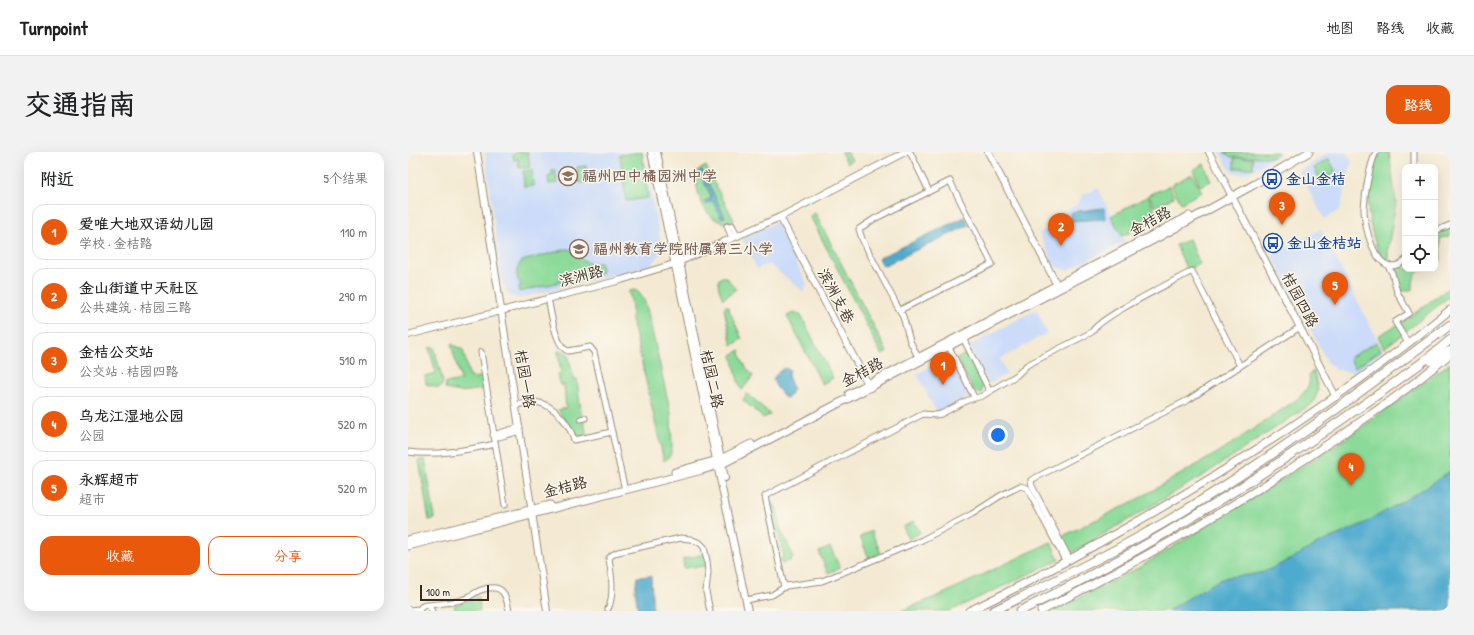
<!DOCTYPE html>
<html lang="zh">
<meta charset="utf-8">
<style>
:root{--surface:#fff;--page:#f2f2f2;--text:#202124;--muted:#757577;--line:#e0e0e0;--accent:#ea580c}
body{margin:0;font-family:"Patrick Hand","LXGW WenKai TC",sans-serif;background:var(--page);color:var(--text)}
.controls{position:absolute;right:12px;top:12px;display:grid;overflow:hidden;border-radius:8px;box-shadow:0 4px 16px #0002}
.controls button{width:36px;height:36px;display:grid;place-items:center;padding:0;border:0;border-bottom:1px solid var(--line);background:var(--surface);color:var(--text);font:20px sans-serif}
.scale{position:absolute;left:12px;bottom:10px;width:69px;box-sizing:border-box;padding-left:4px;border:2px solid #3b2a1e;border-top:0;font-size:11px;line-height:14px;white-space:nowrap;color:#3b2a1e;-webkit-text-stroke:3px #fbf7ec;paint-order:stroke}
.you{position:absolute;left:590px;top:283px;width:14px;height:14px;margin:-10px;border:3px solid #fff;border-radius:50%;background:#1a73e8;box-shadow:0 0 0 6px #1a73e833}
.badge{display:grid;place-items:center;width:26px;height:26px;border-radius:50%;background:var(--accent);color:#fff;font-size:13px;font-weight:700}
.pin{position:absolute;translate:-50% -33px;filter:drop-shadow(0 1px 2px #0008)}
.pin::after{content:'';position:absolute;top:21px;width:14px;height:12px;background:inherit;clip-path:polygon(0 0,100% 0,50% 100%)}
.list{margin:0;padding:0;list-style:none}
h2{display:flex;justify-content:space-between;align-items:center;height:52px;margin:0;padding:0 16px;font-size:17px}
h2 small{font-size:13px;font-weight:400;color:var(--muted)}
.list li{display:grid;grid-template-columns:26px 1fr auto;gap:12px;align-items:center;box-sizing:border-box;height:56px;margin:0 8px 8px;padding:0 8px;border:1px solid var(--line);border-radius:12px}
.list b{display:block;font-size:15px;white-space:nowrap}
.list p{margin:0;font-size:13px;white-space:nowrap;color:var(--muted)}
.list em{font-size:13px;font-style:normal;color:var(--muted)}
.actions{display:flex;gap:8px;padding:12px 16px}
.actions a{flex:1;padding:9px 0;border:1px solid var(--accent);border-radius:12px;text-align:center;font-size:14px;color:var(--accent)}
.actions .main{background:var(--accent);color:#fff}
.icon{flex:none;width:22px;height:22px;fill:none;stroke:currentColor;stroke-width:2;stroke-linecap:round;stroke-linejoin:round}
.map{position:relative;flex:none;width:1042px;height:459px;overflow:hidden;border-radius:12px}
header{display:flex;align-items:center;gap:24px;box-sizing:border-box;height:56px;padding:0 20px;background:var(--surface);border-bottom:1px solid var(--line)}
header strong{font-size:19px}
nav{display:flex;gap:22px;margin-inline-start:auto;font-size:14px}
.intro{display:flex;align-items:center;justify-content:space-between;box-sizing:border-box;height:96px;padding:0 24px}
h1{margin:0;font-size:28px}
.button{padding:10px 18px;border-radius:12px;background:var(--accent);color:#fff;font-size:14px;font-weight:700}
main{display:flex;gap:24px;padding:0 24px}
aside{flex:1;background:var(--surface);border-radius:12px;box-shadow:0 4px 16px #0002}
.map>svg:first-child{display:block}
.built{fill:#cbdbf9}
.green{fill:#8bda99;stroke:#63825c}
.water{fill:#50abce;stroke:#466a76}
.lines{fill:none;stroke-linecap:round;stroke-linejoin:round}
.minor-casing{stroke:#988a78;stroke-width:7}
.tertiary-casing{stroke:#988a78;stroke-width:8}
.secondary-casing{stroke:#988a78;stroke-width:9}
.trunk-casing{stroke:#988a78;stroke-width:10}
.minor{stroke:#fff;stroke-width:5}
.tertiary{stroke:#fff;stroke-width:6}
.secondary{stroke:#fff;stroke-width:7}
.trunk{stroke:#fff;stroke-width:8}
.labels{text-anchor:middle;stroke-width:3;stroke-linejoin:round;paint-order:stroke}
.education-label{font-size:15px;font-weight:bold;fill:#785e54;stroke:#fbf7ec;text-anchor:start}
.transit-label{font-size:15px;font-weight:bold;fill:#164399;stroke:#fbf7ec;text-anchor:start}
.street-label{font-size:15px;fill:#3b2a1e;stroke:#fbf7ec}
</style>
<header>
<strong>Turnpoint</strong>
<nav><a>地图</a><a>路线</a><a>收藏</a></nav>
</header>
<div class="intro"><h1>交通指南</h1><a class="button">路线</a></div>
<main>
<aside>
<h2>附近<small>5个结果</small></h2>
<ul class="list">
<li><span class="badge">1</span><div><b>爱唯大地双语幼儿园</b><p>学校 · 金桔路</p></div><em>110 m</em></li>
<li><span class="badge">2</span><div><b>金山街道中天社区</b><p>公共建筑 · 桔园三路</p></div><em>290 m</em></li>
<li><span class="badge">3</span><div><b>金桔公交站</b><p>公交站 · 桔园四路</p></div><em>510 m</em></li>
<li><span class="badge">4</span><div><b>乌龙江湿地公园</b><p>公园</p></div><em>520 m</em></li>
<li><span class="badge">5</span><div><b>永辉超市</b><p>超市</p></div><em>520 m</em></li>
</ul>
<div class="actions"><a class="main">收藏</a><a>分享</a></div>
</aside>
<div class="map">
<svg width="1042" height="459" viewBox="0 0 1042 459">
<rect width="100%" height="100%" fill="#fbf7ec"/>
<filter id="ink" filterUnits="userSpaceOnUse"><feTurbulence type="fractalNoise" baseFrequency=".025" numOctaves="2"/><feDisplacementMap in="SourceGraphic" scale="8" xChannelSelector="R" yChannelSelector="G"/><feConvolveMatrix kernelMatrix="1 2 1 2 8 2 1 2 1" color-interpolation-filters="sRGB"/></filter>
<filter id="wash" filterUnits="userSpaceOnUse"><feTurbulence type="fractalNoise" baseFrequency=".012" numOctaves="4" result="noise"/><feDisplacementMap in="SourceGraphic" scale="16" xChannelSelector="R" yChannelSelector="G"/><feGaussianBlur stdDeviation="0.9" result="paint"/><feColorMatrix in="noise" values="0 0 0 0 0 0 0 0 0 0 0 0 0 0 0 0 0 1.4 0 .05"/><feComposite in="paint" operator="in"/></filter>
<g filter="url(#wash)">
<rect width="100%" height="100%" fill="#f4ead3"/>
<g class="built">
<path d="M77,0H235L253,91L252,102L244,112L237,115L112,146L103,144L99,140L94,132Z"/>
<path d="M812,0H875L843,20L834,22L824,20L822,18Z"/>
<path d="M922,0H941L938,2L944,9L932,58L916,67L891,19Z"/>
<path d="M690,36L717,90L659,118L647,115L631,81L653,70L650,63L670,52L674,43Z"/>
<path d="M368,70L399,132L396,140L361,112L349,117L335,87L339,84Z"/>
<path d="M913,77L975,199L948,219L944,220L928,218L920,211L864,104Z"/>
<path d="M628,157L639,181L592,207L599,222L581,232L561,194Z"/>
<path d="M540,205L561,244L529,261L509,222Z"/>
</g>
<g class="green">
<path d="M109,0H120L122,15L111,16L110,7L106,8L105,3Z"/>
<path d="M234,0L240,46L218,49L212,3Z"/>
<path d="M433,0H439L444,8L439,11Z"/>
<path d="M816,0H870L865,5H823Z"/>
<path d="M971,0H981L988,51L980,96V108H978C971,104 968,94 966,87C957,56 957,30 971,0Z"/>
<rect x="826" y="6" width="19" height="10"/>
<path d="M921,7L928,20L913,29L906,16Z"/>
<path d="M796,12L803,29L792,34L785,18Z"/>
<path d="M178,14L180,30L171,31L169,15Z"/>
<path d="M298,14C306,33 317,50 326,68C316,72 311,71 303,64C290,51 289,37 287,20Z"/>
<path d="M124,18L125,34L116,35L115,19Z"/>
<path d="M147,18L149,31L141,32L140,25L144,24V19Z"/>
<path d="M784,22L794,40L773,51L763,33Z"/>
<path d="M761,34L766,45L747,55L741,43Z"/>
<path d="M740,44L750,66L714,84L703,64Z"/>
<path d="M407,61L479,200L474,203L402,64Z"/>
<path d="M1042,75V84L1032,86L1033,108L1028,109L1027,81Z"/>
<path d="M781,87L792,112L779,118L768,93Z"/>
<path d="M159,97C177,101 168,113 193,111L194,120L111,140L110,135L114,134C107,126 107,117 114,109Z"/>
<path d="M997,111V117H1015C1006,121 1005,128 1005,137L992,140L985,117Z"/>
<path d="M314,125H318L328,137L315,147C312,141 309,134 311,127Z"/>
<path d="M1042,135V144L988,187L976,196L970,184L996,169Z"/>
<path d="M226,138C233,140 237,150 239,157L263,262L264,296L262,304L256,309L224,167V155L221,139Z"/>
<path d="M319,153L334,187L324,194L316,156Z"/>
<path d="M388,160L393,164L425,226L414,232L379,164Z"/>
<path d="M969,190L973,198L947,216L941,206Z"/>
<path d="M43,192L55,198L62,226L74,225L76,237L53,240L37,237L38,231L53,228Z"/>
<path d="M26,195L35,230L33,235L30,236L18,232L17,224L28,221L21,196Z"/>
<path d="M332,198C333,209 338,216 345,224L334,238L330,229L324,203Z"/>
<path d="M150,199H155L160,202L166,227H169L173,260L179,283L167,285L150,258L158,256L156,233H152L150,222L153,221Z"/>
<path d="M559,201L575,232L574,240L570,241L566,239L549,207Z"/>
<path d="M1042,211V322L1008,345L879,413L766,459H644L732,415L826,357L937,287Z"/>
<path d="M906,219L910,239L905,251L796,323L662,402L653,385L728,348L811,300L887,249C895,242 904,234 901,222Z"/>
<path d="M339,241L361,261L362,263L355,266L335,248Z"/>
<path d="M17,307L27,367L21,368L11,308Z"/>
<path d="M364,351L367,353C370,360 372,366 371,374L385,404L383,408L374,412L372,407L376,404L362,354Z"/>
<path d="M506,369L512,381L501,387L495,375Z"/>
<path d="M463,379L473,401L461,406L452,385Z"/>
<path d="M643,390L651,408L542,459H493L535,442Z"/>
<path d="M422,395L432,416L420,421L411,400Z"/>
<path d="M297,402L298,414L276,416L275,407Z"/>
<path d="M71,445L72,459H48L46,453Z"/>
</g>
<g class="water">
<path d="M294,18L317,65L313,66L305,49L298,52L296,49L302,47L303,44L291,20Z"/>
<path d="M696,56L697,67L663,69V60Z"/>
<path d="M557,65L561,73L475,114L471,106Z"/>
<path d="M376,216L382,218L380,224L385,236L381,245L377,246L369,236L365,228L368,222Z"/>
<path d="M1042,319V459H759L809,429L819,425L841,423L856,420L885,406L907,393L957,371L1017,336Z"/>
<path d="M243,424L245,459H230L227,438L229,425Z"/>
</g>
</g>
<g filter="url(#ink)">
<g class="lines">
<g class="minor-casing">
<g id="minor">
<path d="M502,0L521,39"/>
<path d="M968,0C961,15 957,40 956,57C956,76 970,132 997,108"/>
<path d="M1006,0V15"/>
<path d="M324,73L329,84"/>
<path d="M319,74L324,86"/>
<path d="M1027,79L1042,73"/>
<path d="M980,114L984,121L989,140L1001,161L987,170L1000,191"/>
<path d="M140,146C143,159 147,195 160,199L182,195L186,200L216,334"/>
<path d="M492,158L584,112L542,29L466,67L451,77L454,87L488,152L495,164L502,189L512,209"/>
<path d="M554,184L581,238"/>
<path d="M540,193L566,245"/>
<path d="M73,200L97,353"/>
<path d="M108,253C114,252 121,250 127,250C146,252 161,271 166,288L204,280"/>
<path d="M173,267L177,266"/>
<path d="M85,283L112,275"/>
<path d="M91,285L112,279"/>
<path d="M0,300C29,304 58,298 87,292"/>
<path d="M662,408L624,334L623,328L780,248L892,175"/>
<path d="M376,435L357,344L515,262L528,263L533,262L560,248L574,244L609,223L619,213L684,180C691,165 765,130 784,119L832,214"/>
<path d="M338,448L364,443L378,434L414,429L514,388L564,362L592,344L612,334L619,336L658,410"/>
<path d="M19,453C32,452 45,451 56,447C62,445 67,440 73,438C94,431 98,441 101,459"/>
<path d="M200,457C207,442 203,422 201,406L204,403L210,400L273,386L282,387L292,391L296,395L299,409L300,420L298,440L302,459"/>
<path d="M0,458L12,457"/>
<path d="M11,459L13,455L17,453L21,454L24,459"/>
</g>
</g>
<g class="tertiary-casing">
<g id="tertiary">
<path d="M69,0L139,459"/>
<path d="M243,0L340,459"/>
<path d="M249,0L317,326"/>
<path d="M580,0L651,137"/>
<path d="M801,0L928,245"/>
<path d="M372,65L462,236"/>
<path d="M0,183L213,128L266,112L372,65L497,0"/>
</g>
</g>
<g class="secondary-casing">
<g id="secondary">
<path d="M441,242L781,64"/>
<path d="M267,320L313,307L343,292"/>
<path d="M0,388L142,353"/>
<path d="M0,394L294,318L314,312L751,85L847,32L901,0"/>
<path d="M561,459C614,434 665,406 716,377C830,313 940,241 1042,158"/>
<path d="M633,459C727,412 817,360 905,302C952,270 999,239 1042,202"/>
</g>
</g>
<g class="trunk-casing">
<g id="trunk">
<path d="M1023,209L1042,199"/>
<path d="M585,459C642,431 699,404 754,372C855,313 949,243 1042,173"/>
<path d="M612,459C724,405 830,340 932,269C969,243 1007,218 1042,188"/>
</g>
</g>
<use href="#minor" class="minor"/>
<use href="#tertiary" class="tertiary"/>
<use href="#secondary" class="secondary"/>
<use href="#trunk" class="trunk"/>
</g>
</g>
<defs>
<g id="school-ring" transform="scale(1)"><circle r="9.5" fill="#fbf7ec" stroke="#8d6e63" stroke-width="1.5"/><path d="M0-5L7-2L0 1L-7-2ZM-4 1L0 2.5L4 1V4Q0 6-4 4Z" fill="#8d6e63"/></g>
<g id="bus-ring" transform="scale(1)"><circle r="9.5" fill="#fbf7ec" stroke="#1a4fb4" stroke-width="1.5"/><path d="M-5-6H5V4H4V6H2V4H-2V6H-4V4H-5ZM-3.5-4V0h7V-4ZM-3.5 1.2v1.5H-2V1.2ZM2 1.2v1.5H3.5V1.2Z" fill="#1a4fb4"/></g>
</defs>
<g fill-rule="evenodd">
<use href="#school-ring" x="160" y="24"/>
<use href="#bus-ring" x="864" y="27"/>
<use href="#bus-ring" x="865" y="91"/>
<use href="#school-ring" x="171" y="97"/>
</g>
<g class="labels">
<g class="education-label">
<text x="174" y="29">福州四中橘园洲中学</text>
<text x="185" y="102">福州教育学院附属第三小学</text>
</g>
<g class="transit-label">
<text x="878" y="32">金山金桔</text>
<text x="879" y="96">金山金桔站</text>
</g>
<g class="street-label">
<text transform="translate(742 69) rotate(-28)" y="5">金桔路</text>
<text transform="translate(173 124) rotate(-14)" y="5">滨洲路</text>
<text transform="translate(428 144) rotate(62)" y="5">滨洲支巷</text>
<text transform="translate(892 148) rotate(62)" y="5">桔园四路</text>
<text transform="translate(454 220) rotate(-28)" y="5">金桔路</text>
<text transform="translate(117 227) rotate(81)" y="5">桔园一路</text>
<text transform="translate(304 227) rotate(78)" y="5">桔园二路</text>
<text transform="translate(157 335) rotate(-14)" y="5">金桔路</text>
</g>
</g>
</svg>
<div class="controls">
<button>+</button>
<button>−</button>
<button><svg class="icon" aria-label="locate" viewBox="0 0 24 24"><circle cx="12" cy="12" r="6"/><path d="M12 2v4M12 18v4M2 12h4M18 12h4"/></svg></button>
</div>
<div class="scale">100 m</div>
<div class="you"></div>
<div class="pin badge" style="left:535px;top:233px">1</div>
<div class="pin badge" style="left:653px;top:94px">2</div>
<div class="pin badge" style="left:874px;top:73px">3</div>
<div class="pin badge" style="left:943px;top:334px">4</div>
<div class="pin badge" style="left:927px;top:153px">5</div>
</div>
</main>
